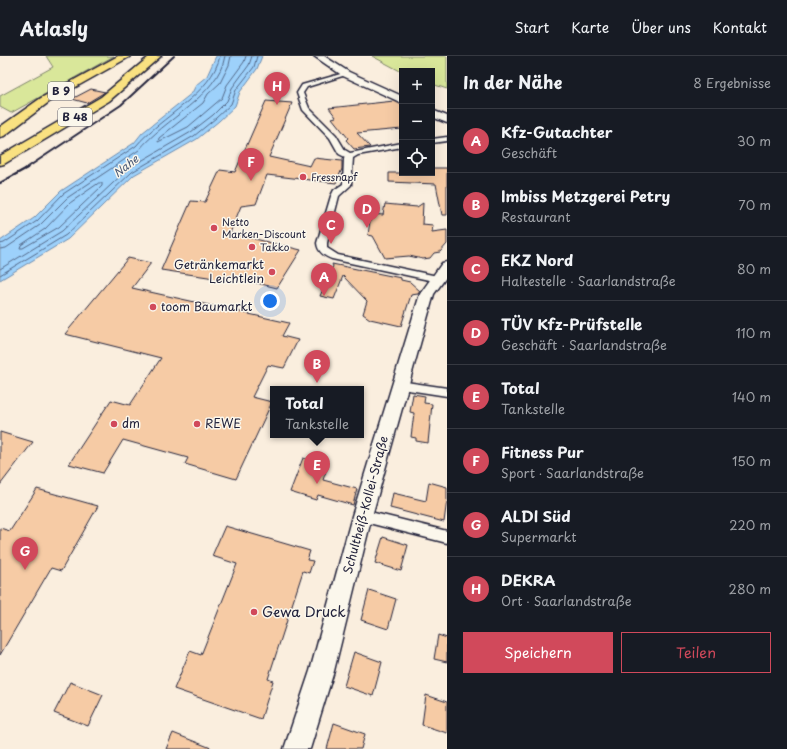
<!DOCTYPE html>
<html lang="de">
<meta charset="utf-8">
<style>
:root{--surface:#171b24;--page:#242831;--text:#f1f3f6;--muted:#9ea1a6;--line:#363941;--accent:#d1495b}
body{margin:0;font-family:"Playpen Sans",sans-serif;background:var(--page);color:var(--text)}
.controls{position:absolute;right:12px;top:12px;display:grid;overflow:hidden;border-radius:0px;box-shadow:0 4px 16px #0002}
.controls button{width:36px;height:36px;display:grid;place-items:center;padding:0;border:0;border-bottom:1px solid var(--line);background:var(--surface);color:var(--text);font:20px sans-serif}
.you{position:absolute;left:270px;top:245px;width:14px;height:14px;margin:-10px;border:3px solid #fff;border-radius:50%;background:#1a73e8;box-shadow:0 0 0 6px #1a73e833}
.badge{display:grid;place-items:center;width:26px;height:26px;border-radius:50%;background:var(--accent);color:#fff;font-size:13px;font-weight:700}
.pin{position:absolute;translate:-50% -33px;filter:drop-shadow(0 1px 2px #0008)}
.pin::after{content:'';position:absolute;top:21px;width:14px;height:12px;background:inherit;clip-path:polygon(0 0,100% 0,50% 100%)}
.popup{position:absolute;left:270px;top:330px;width:94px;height:52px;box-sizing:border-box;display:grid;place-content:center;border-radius:0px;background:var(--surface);filter:drop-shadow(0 1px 3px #0005);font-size:13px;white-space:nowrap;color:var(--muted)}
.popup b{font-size:15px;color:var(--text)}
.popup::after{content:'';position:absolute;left:50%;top:100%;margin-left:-8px;border:8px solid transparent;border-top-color:var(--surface)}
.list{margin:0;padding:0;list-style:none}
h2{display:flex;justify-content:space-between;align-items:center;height:52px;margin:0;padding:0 16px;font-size:17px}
h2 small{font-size:13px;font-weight:400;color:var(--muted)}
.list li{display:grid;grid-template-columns:26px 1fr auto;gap:12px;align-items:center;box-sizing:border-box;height:64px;padding:0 16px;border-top:1px solid var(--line)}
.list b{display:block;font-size:15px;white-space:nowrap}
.list p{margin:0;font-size:13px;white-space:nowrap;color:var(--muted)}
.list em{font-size:13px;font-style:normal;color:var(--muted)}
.actions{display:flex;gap:8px;padding:12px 16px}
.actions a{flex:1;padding:9px 0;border:1px solid var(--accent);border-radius:0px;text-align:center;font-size:14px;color:var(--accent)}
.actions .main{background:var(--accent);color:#fff}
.icon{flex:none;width:22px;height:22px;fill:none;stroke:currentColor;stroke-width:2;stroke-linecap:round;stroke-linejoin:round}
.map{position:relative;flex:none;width:447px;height:693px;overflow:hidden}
header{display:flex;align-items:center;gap:24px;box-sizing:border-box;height:56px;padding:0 20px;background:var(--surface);border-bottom:1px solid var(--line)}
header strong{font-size:19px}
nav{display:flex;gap:22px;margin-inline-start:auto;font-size:14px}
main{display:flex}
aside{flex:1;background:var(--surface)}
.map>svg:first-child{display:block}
.green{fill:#d9e79a;stroke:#7e846a}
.water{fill:#9dd1fb;stroke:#6c8bae}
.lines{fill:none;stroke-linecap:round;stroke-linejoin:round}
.shore{stroke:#536888;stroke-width:1}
.building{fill:#f6cba5;stroke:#22223b}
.minor-casing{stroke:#22223b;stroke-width:3}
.secondary-casing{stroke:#22223b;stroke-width:3}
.primary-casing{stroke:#22223b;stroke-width:3}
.trunk-casing{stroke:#22223b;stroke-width:3}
.minor{fill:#fbf7ec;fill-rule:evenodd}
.secondary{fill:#fbf7ec;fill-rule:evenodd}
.primary{fill:#f9e181;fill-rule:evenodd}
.trunk{fill:#f9e181;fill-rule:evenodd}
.rail-far1{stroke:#22223b;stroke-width:2}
.rail{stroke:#22223b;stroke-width:2.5}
.poi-dot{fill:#d1495b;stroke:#fbf7ec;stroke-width:1.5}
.labels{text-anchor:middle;stroke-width:3;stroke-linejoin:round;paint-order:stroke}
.far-poi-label{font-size:10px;fill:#22223b;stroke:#fbf7ec;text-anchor:start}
.shield{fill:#fbf7ec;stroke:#636270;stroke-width:1}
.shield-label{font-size:11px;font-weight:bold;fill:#22223b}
.far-water-label{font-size:11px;font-style:italic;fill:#475775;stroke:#fbf7ec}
.poi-label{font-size:12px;fill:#22223b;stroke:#fbf7ec;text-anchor:start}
.street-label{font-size:12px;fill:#22223b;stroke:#fbf7ec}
.near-poi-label{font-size:14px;fill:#22223b;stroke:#fbf7ec;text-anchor:start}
</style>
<header>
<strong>Atlasly</strong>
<nav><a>Start</a><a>Karte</a><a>Über uns</a><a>Kontakt</a></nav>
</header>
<main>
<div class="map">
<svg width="447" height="693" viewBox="0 0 447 693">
<rect width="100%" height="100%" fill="#faeede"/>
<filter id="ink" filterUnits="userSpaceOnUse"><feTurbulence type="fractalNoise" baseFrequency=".025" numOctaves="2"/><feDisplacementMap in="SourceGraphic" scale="8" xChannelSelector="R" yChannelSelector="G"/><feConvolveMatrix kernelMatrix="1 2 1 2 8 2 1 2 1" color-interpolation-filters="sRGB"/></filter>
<g filter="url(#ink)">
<g class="green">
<path d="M46,0H114L11,57L0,51V40L53,11Z"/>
<path d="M372,0H447V33L432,28V15L402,16Z"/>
</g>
<path class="water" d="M216,0H262L257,13L240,36L235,50L219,65L197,83L134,119L68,183L0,224V185L34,162L61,135L134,87L142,77L192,37L196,29L207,20Z"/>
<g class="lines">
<g class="shore">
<path d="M231,0L229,9L220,27L208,38L203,47L159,82L158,86L188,71L222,42L227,29L244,6L246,0"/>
<path d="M99,127H102V130L59,171L23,192H20L21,189L45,173L70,147Z"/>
<path d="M0,188L4,187L37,165L63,138L136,90C160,61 212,38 220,0"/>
<path d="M0,193L6,192L40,169L67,142L139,94C163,64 218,40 225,0"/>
<path d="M0,213L62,175L129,112L191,76L213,59L227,45L232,32L249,9L252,0"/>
<path d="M0,219L66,179L132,116L194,80L216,62L231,48L236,34L254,11L257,0"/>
</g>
</g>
<g class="building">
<path d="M91,33L105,36L87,47L72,43Z"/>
<path d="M266,45L292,47L269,101L310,110L314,102L342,105V113L336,127L267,119L256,148L241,150L230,177L301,194L277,232L229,220L224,225L208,221L161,214L191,145L205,146L220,114L235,116Z"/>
<path d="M394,45L402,49V73L357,77L370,91L354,93L346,84L348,82L332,62L336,61L329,52Z"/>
<path d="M432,112H447V159H442L436,128L389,126V117H432Z"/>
<path d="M423,147L422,168L433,169L432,176L447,174V188L440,196L434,197L430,202L423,203L409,200L385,202L373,180L368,179L371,158L383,159L385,148L417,151Z"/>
<path d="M128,202L151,207L132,232L289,267L282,280L298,284L284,312L268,309L252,341L272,346L236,423L185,408L188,402L123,384L103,417L69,408L111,344L130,349L161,302L65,278Z"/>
<path d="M332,208L401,222V224L410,226L420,235L418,238L411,239L401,270L370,263L363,258L367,245L343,220L334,243L320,240L333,210Z"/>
<path d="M413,338L425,340L424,347L432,348L428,387L416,385V382L411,381L414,357L410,356Z"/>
<path d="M0,376L33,386L0,429Z"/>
<path d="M303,402L328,409L323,424L357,433L353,449L318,439L316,444L290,436Z"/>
<path d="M429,426L447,431V444L444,466L390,452L393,437L426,445Z"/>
<path d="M37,433L98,450L61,515L51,512L0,599V472L10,475Z"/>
<path d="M225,470L310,495L307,504L313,505L309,517L303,515L268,623L273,625L261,663L174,633L190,595L201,599L237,508L212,500Z"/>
<path d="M383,481L408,489L401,515L375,507Z"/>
<path d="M369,534L396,543L388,573L361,564Z"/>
<path d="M438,579L447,582V606L434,603Z"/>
<path d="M354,596L382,606L373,640L344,630Z"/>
<path d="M70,626L103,639L88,670L54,657Z"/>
<path d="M426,639L447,646V677L422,669Z"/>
<path d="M334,667L365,678L361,693H327Z"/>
<path d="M173,677L211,692V693H166Z"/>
</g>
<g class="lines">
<g class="minor-casing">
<g id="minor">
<path d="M344,17L349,18L307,31L303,37L309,52L336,79L345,94L350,97L402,87V91L358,99L353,102L351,129L339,140L327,187V192L338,199L442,221L443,223L442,225L438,226L332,203C324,200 318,196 317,187L331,140L334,134L343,128L344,103L345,101L339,98L330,82L303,54L297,37L302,29Z"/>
<path d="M447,81V85L432,87V83Z"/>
<path d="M399,325L447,332V340L395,332L393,329L395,326Z"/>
<path d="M362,454L447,475V487L357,464L355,460L357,456Z"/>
</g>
</g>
<g class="secondary-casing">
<g id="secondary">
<path d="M314,0H324L349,16L402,40V47L343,20Z"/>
<path d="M432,54L447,60V67L432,61Z"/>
<path d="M447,206V220L434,238L372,460L334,615L310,693H284L310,615L352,460L420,238L442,207Z"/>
</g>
</g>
<g class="primary-casing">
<path id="primary" d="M150,0H161L109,45L4,108L0,109V100L101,41Z"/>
</g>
<g class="trunk-casing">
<path id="trunk" d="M118,0H131L49,46L4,80L0,81V71L41,42Z"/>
</g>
<use href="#minor" class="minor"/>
<use href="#secondary" class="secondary"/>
<use href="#primary" class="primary"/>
<use href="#trunk" class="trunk"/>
<path class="rail-far1" d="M25,113L121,49L174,0"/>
<path class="rail" d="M0,127L27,112"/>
</g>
</g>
<g class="poi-dot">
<circle cx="303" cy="121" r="4"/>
<circle cx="214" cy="172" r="4"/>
<circle cx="252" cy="191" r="4"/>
<circle cx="272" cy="216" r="4"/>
<circle cx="153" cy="251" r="4"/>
<circle cx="114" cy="368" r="4"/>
<circle cx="197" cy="368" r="4"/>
<circle cx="254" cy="556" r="4"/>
</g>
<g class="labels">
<g class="far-poi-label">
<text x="311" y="125">Fressnapf</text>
<text x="222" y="170">Netto<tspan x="222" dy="12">Marken-Discount</tspan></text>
<text x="260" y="195">Takko</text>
</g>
<g class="shield">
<rect x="48" y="26" width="26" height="18" rx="3"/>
<rect x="58" y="52" width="34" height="18" rx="3"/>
</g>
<g class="shield-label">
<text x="61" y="39">B 9</text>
<text x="75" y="65">B 48</text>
</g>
<g class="far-water-label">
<text transform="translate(126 110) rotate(-38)" y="4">Nahe</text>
</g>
<g class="poi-label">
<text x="264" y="213" text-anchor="end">Getränkemarkt<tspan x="264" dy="14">Leichtlein</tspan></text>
<text x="161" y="255">toom Baumarkt</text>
<text x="122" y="372">dm</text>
<text x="205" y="372">REWE</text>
</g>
<g class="street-label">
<text transform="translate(366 449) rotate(-75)" y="4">Schultheiß-Kollei-Straße</text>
</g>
<g class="near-poi-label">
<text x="262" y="561">Gewa Druck</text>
</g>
</g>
</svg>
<div class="controls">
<button>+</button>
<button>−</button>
<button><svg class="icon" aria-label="locate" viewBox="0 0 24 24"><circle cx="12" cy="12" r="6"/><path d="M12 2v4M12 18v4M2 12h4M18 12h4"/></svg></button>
</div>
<div class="you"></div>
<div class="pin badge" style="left:324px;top:240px">A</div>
<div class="pin badge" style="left:317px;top:327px">B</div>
<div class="pin badge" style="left:331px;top:188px">C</div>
<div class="pin badge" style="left:367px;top:172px">D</div>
<div class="pin badge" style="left:317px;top:428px">E</div>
<div class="popup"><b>Total</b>Tankstelle</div>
<div class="pin badge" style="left:251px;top:125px">F</div>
<div class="pin badge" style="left:25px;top:514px">G</div>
<div class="pin badge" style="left:277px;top:49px">H</div>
</div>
<aside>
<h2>In der Nähe<small>8 Ergebnisse</small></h2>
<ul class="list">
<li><span class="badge">A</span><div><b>Kfz-Gutachter</b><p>Geschäft</p></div><em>30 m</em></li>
<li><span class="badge">B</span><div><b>Imbiss Metzgerei Petry</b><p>Restaurant</p></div><em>70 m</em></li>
<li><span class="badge">C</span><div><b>EKZ Nord</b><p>Haltestelle · Saarlandstraße</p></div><em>80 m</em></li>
<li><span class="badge">D</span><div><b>TÜV Kfz-Prüfstelle</b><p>Geschäft · Saarlandstraße</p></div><em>110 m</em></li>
<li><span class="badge">E</span><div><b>Total</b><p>Tankstelle</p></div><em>140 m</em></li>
<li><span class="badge">F</span><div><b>Fitness Pur</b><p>Sport · Saarlandstraße</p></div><em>150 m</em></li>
<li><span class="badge">G</span><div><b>ALDI Süd</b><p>Supermarkt</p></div><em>220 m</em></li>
<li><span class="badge">H</span><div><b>DEKRA</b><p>Ort · Saarlandstraße</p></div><em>280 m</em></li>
</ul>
<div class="actions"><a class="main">Speichern</a><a>Teilen</a></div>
</aside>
</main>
